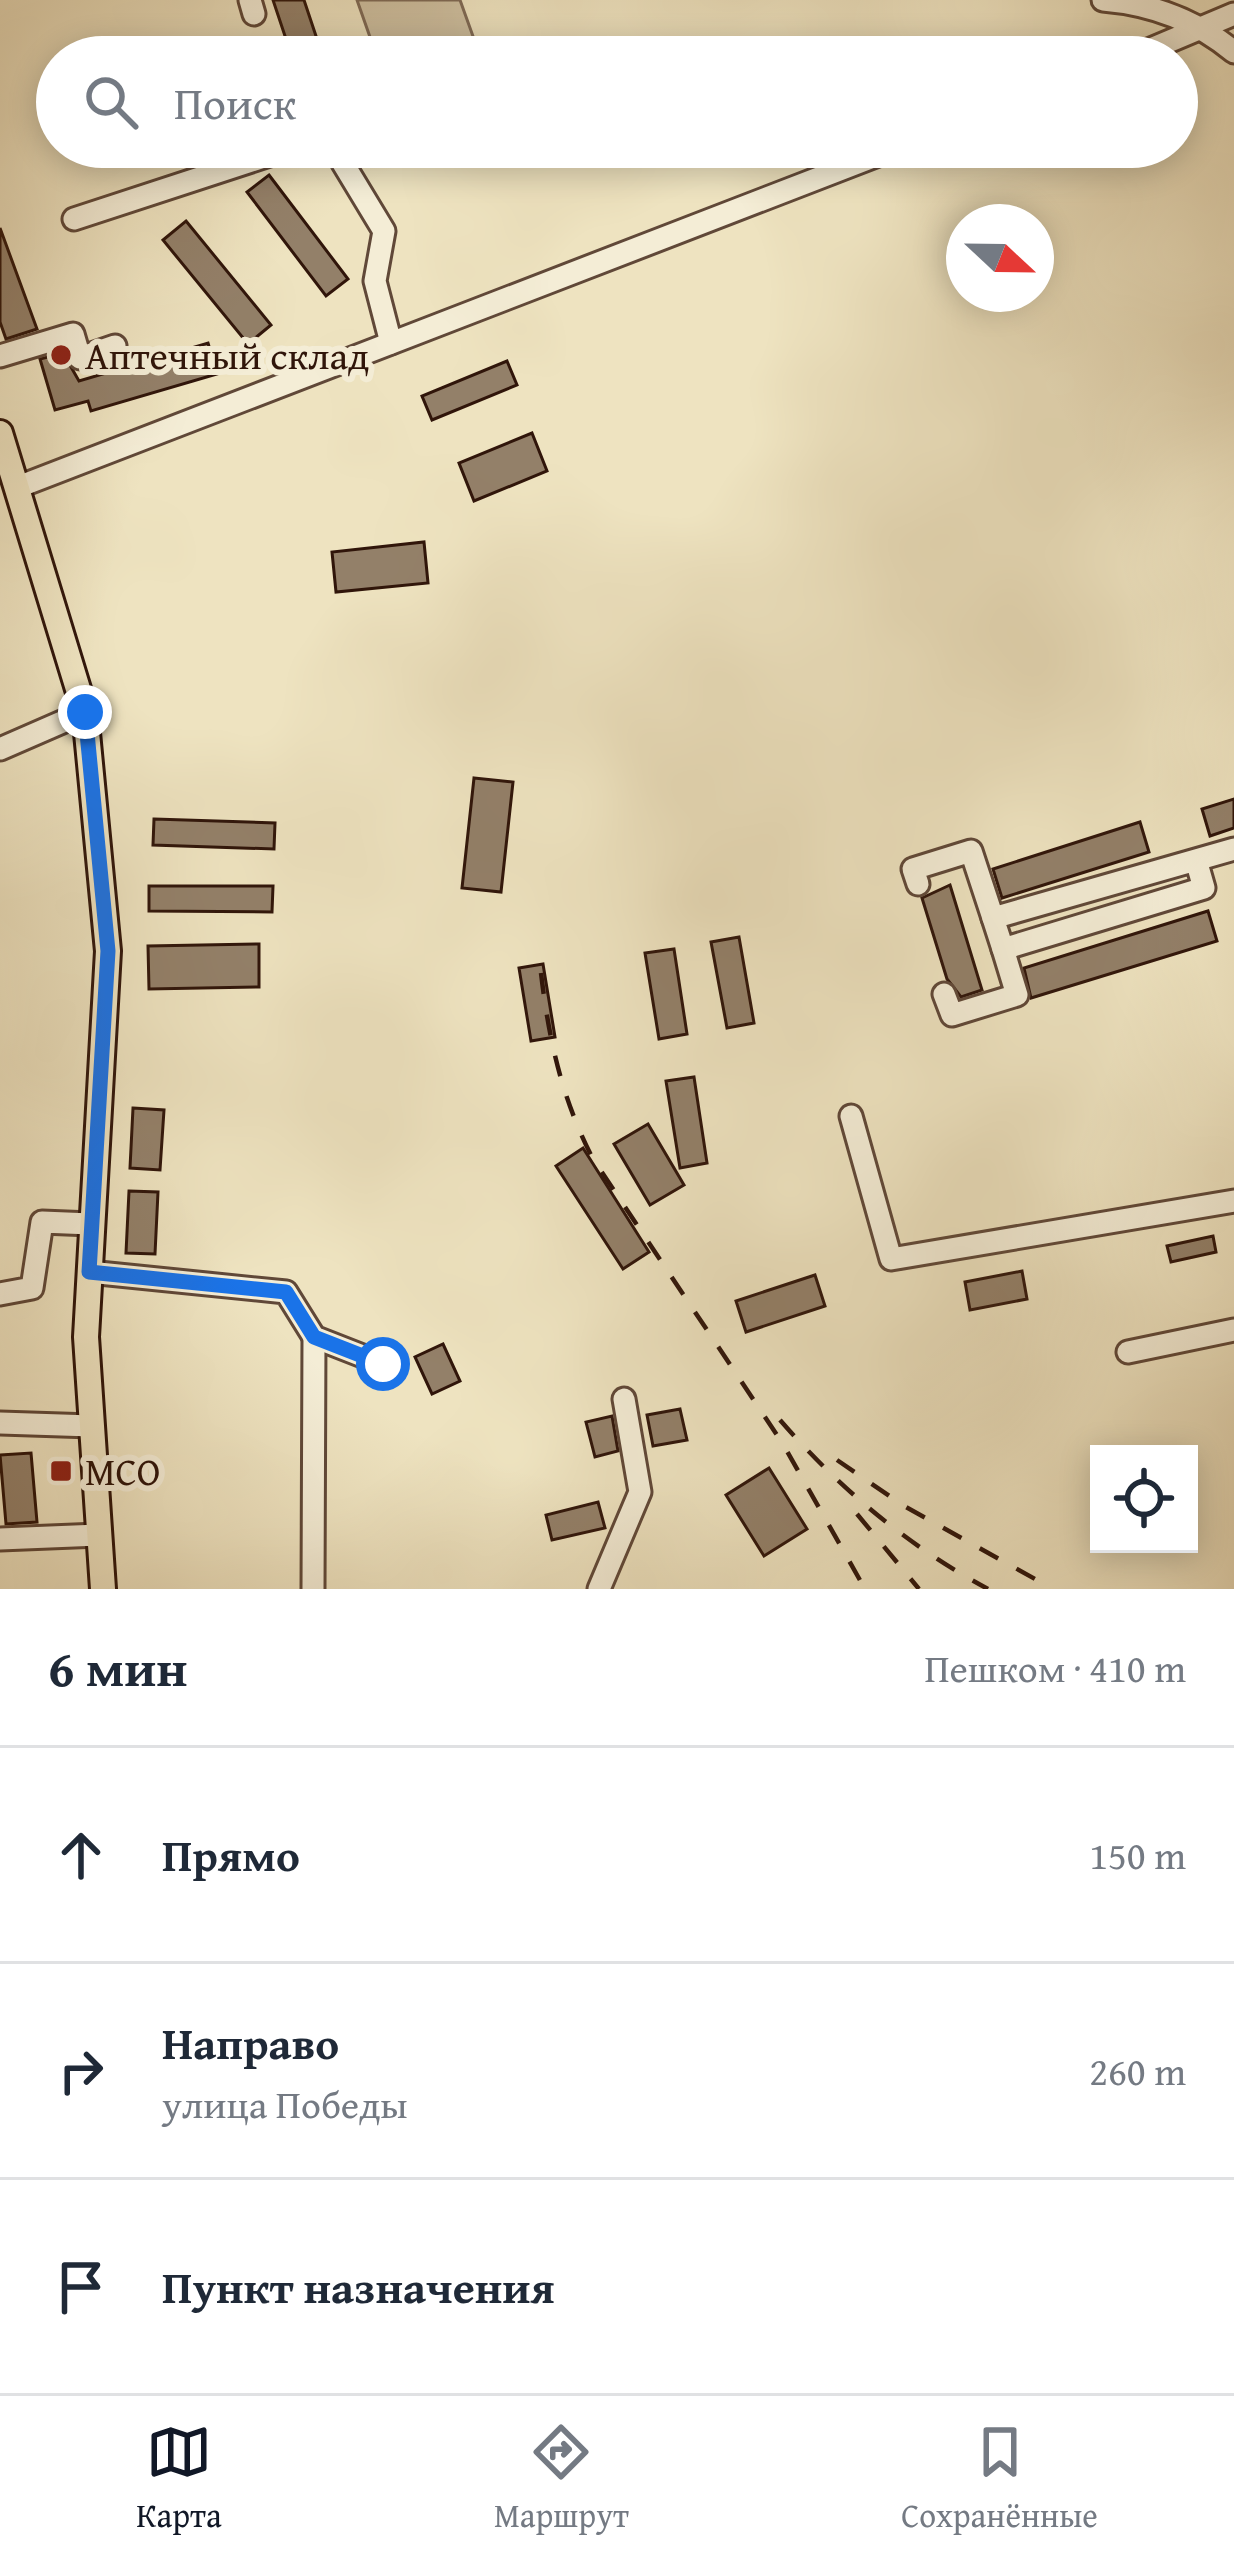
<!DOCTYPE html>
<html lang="ru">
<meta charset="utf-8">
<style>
:root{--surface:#fff;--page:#f2f2f3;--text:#1f2937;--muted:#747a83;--line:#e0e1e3;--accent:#111827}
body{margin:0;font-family:"Gentium Book Plus",serif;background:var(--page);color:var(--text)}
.controls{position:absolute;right:36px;bottom:36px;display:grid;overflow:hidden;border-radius:0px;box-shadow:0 6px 30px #0003}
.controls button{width:108px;height:108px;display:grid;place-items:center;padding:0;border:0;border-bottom:3px solid var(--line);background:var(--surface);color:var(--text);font:60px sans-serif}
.compass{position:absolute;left:946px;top:204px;width:108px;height:108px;border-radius:50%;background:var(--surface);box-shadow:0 6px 30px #0003;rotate:112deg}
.stop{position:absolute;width:36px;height:36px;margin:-27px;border:9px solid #1a73e8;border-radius:50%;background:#fff}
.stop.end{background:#1a73e8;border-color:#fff;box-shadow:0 3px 12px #0008}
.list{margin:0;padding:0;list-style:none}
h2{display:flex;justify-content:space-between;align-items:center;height:156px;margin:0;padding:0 48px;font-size:51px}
h2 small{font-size:39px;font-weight:400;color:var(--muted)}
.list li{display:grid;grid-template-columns:78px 1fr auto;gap:36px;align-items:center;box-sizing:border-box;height:216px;padding:0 48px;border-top:3px solid var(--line)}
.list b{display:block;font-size:45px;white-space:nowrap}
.list p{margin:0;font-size:39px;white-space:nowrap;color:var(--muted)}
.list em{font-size:39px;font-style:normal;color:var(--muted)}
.icon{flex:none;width:66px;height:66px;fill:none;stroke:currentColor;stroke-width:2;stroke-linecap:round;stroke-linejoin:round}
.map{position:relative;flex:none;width:1234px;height:1589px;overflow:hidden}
.search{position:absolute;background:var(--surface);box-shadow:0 6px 30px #0003;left:36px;right:36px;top:36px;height:132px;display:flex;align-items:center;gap:30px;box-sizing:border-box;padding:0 42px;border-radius:66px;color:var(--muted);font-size:45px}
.sheet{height:804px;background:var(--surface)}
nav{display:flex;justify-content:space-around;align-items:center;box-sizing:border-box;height:168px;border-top:3px solid var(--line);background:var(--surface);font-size:33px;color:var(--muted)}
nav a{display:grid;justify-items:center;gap:6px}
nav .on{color:var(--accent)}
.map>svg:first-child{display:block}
.green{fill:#cec0a1;stroke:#7f6a56;stroke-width:3}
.building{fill:#938069;stroke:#30150a;stroke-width:3}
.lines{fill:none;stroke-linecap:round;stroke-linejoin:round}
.minor-casing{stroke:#604838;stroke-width:27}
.major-casing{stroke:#30150a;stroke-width:30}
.minor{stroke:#f4edd6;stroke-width:21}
.major{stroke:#eee3c0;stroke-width:24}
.rail{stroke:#30150a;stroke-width:4.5;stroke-dasharray:21 21;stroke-linecap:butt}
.route{stroke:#1a73e8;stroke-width:15}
.poi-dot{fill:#8f2418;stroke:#f4edd6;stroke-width:4.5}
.labels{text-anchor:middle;stroke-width:12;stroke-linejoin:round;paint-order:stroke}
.poi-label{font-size:39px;fill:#30150a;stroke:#f4edd6;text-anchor:start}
</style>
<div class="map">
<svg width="1234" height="1589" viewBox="0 0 1234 1589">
<rect width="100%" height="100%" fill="#eee3c0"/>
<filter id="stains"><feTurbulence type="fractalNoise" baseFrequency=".00167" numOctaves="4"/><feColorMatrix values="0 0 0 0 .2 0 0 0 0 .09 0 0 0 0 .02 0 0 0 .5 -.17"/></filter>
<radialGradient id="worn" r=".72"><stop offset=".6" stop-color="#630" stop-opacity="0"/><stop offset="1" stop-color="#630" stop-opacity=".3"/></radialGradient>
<path class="green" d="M357,0H460L474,39L424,57H377Z"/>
<g class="building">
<path d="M273,0H304L323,57H292Z"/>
<path d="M269,175L348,279L326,296L247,192Z"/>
<path d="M186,221L271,325L248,344L163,240Z"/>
<path d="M0,228L37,329L6,339L0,322Z"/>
<path d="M208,343L217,374L91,411L88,401L55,410L40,359L63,353L79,381Z"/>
<path d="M507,361L517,385L432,420L422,396Z"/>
<path d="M532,433L547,471L474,501L459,463Z"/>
<path d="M424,542L428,583L336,592L332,552Z"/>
<path d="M474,778L513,782L501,892L462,888Z"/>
<path d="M1234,799V828L1210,836L1202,809Z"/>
<path d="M154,819L275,823L274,849L153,845Z"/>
<path d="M1140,822L1149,852L1002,898L993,869Z"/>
<path d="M950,885L982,990L961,997L947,979L922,898Z"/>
<path d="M149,886H273L272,912L149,911Z"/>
<path d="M1208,911L1217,941L1031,998L1024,968Z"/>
<path d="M739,937L754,1023L727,1028L711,942Z"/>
<path d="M259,944V987L149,989L148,946Z"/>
<path d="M674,949L687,1034L659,1039L645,953Z"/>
<path d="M543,964L555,1037L531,1041L519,968Z"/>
<path d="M694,1077L707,1163L680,1168L666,1081Z"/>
<path d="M133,1108L164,1110L160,1170L130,1168Z"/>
<path d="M648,1124L684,1185L650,1205L614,1144Z"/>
<path d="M583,1148L649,1252L623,1269L556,1166Z"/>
<path d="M129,1191L158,1192L155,1254L126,1253Z"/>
<path d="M1213,1236L1216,1252L1171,1262L1167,1246Z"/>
<path d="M1022,1271L1027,1299L970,1310L965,1282Z"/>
<path d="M815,1275L825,1306L746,1332L736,1301Z"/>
<path d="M443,1344L460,1381L432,1394L415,1357Z"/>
<path d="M680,1409L687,1440L653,1446L647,1415Z"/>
<path d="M612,1416L618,1451L595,1457L586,1422Z"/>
<path d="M31,1453L37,1522L6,1524L0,1455Z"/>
<path d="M769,1468L807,1529L764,1556L726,1495Z"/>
<path d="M598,1502L605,1528L552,1540L546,1515Z"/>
</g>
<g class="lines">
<g class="minor-casing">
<g id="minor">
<path d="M250,0L254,14"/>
<path d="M1103,0C1151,4 1197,21 1234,52"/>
<path d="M1132,57L1234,14"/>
<path d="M74,219L282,151L338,155L384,231L375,281L391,343"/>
<path d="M0,356L73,334L80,358L115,346"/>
<path d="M18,487L899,147"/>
<path d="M0,749L85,712"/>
<path d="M1196,860L1204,888L1003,949L993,918L1234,849"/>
<path d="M918,884L913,869L971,851L993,918"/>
<path d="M944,994L952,1015L1017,995L1003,949"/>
<path d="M851,1116L891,1259L1234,1201"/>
<path d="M89,1272L286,1292L314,1337L383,1364"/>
<path d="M0,1294L32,1288L42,1222L91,1224"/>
<path d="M1128,1352L1234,1330"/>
<path d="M0,1423L92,1426"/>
<path d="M0,1539L99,1535"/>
<path d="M313,1589L314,1337"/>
<path d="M599,1589L640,1492L624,1399"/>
</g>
</g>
<g class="major-casing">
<path id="major" d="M0,433L85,712L108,951L86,1337L103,1589"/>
</g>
<use href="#minor" class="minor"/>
<use href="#major" class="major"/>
<g class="rail">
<path d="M541,973C549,1041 562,1099 593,1159L783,1444L865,1589"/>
<path d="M780,1420C840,1489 908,1546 988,1589"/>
<path d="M837,1460L904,1506L1053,1589"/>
<path d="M857,1514L919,1589"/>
</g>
</g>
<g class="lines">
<path class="route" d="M85,712L108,951L89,1272L286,1292L314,1337L383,1364"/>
</g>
<g class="poi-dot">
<circle cx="61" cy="355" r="12"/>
<rect x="49" y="1459" width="24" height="24" rx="6"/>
</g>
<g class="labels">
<g class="poi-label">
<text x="85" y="369">Аптечный склад</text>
<text x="85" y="1485">МСО</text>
</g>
</g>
<rect width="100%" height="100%" filter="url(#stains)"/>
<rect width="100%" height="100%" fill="url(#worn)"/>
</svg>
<div class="controls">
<button><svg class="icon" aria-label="locate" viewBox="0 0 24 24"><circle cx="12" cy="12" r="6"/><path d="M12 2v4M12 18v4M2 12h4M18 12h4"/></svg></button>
</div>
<svg class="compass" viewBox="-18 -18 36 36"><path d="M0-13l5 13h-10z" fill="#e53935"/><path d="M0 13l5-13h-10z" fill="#747a83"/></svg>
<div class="stop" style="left:383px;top:1364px"></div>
<div class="stop end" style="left:85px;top:712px"></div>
<div class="search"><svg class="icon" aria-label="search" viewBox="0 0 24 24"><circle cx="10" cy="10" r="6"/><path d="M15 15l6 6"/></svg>Поиск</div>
</div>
<section class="sheet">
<h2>6 мин<small>Пешком · 410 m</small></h2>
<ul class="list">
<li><svg class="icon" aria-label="ahead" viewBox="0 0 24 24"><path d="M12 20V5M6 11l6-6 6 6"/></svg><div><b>Прямо</b></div><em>150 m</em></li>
<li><svg class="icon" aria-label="right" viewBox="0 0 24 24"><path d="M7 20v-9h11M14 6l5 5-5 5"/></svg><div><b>Направо</b><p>улица Победы</p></div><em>260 m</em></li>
<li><svg class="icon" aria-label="arrive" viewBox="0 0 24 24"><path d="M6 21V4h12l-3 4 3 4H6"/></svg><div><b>Пункт назначения</b></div></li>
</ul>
</section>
<nav>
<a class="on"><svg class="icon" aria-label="map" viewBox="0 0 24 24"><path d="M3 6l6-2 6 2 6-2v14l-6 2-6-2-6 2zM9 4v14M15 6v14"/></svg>Карта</a>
<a><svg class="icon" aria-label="directions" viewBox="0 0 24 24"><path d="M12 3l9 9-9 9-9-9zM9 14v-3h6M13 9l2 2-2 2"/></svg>Маршрут</a>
<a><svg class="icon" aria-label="saved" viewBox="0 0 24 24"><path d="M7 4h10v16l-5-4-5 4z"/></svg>Сохранённые</a>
</nav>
